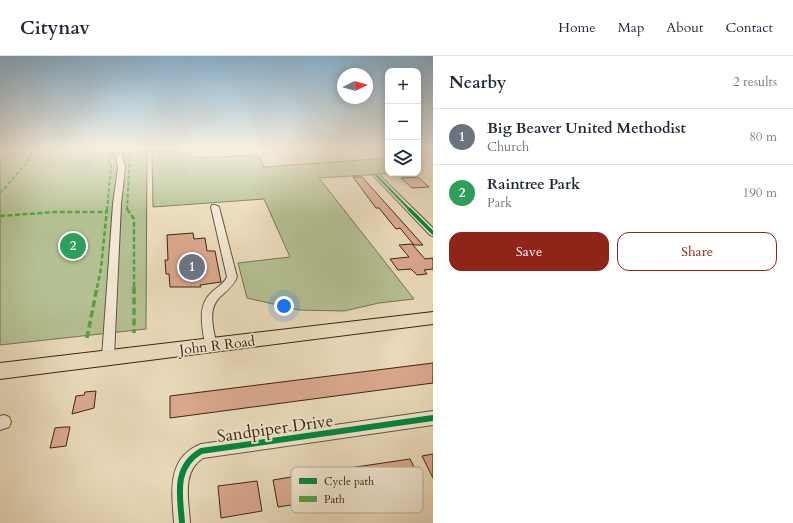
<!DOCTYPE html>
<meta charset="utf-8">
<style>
:root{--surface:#fff;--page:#f2f2f3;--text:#1f2937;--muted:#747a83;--line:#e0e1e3;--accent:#8f2418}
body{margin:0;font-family:Cardo,serif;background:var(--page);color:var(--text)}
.controls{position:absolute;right:12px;top:12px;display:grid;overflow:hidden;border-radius:8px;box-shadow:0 2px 10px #0003}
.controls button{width:36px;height:36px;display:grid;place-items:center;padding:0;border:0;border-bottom:1px solid var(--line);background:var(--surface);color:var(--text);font:20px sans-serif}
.compass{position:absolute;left:337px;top:12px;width:36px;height:36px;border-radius:50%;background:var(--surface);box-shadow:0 2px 10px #0003;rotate:84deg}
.you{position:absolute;left:284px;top:250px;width:14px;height:14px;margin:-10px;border:3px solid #fff;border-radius:50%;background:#1a73e8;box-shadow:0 0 0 6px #1a73e833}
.badge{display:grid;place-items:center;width:26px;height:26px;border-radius:50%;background:var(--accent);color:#fff;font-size:13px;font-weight:700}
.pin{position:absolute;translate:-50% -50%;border:2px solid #fff;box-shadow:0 1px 4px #0006}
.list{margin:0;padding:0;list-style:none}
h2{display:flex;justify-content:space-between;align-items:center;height:52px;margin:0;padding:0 16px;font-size:17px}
h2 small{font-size:13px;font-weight:400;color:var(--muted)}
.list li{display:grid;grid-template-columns:26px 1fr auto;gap:12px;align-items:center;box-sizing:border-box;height:56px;padding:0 16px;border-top:1px solid var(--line)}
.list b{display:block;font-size:15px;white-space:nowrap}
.list p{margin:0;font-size:13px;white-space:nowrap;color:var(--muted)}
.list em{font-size:13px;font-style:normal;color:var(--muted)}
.actions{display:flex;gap:8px;padding:12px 16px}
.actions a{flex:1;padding:9px 0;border:1px solid var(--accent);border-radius:12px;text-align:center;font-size:14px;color:var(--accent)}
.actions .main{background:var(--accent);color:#fff}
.icon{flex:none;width:22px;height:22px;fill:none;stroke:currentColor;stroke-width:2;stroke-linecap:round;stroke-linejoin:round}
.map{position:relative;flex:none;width:433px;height:467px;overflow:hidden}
header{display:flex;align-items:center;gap:24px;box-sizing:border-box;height:56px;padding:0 20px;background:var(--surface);border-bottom:1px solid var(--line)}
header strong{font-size:19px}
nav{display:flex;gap:22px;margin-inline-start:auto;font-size:14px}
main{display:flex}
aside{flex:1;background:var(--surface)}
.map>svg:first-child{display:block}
.green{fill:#b5c193;stroke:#787451}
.building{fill:#dba98f;stroke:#3b260f}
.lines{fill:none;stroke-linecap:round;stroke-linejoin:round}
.minor-casing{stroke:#67543a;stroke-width:2}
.major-casing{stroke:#3b260f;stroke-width:2}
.minor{fill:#f2e8d4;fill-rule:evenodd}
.major{fill:#ebdcbd;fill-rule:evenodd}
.quiet-far2{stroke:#54a33f;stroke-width:2;stroke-dasharray:4 2;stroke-linecap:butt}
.quiet-far1{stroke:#54a33f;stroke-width:2.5;stroke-dasharray:5 2.5;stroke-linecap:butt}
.quiet{stroke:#54a33f;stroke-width:3.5;stroke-dasharray:7 3.5;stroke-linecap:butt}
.cycleway-far2-casing{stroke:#f2e8d4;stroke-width:4}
.cycleway-far1-casing{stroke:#f2e8d4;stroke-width:5.5}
.cycleway-casing{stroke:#f2e8d4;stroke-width:8}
.cycleway-far2{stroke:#00873e;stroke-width:2.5}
.cycleway-far1{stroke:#00873e;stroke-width:3.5}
.cycleway{stroke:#00873e;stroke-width:6}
.labels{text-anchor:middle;stroke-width:3.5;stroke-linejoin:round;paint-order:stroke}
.street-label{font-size:14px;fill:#3b260f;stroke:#f2e8d4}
.near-street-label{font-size:17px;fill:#3b260f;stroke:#f2e8d4}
.key{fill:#f2e8d4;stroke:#bbae99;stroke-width:1}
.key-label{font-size:11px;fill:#3b260f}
</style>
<header>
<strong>Citynav</strong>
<nav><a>Home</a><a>Map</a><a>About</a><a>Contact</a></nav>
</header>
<main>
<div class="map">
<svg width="433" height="467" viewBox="0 0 433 467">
<rect width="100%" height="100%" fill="#ebdcbd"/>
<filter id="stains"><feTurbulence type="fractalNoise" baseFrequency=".005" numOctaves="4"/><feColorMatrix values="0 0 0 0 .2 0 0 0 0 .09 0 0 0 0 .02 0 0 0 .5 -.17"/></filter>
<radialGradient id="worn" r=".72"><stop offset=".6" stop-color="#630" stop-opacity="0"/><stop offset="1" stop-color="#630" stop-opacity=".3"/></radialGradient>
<g class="green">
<path d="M0,93H147L146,273L0,289Z"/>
<path d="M175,94L197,102L258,99L264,111L388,102V117H399L319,122L414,243L379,247L344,255L299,254L247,242L238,207L290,201L264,143L153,151L152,96Z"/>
</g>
<g class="building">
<path d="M353,121H362L423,189H414L400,172L396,173L379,152H376Z"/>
<path d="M418,121L429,131L412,132L401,122Z"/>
<path d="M193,177L194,183L205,182L207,195H215L221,226L200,229L201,231H170L169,218H166L165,204H168L167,179Z"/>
<path d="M412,188L425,203L433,202V213L424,214L427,218L417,219L411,213L398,214L390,203L409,201L399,189Z"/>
<path d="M433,307V327L170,362V340Z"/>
<path d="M96,335L94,352L72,358L76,340L84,339L85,336Z"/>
<path d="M64,371H70L66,390L50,392L55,372Z"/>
<path d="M433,398V422L422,400Z"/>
<path d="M410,403L423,429L330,444L322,416Z"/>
<path d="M309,418L317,445L278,451L273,424Z"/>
<path d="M257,425L262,455L221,462L218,430Z"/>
</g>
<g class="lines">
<g class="minor-casing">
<g id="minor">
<path d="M115,93H121L125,112L121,148L114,301L112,305L108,306L104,305L102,301L113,148L118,112Z"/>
<path d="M374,118H378L433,172V180L430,179L374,120Z"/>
<path d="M212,149H215L219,151L237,221C233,231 226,235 219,242C207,254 214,276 217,290L215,294L211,295L207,294L205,290C203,272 196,250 212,236C217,231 224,228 227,221L211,151Z"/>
<path d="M433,355V369L203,402C181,416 189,445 190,467H174C172,436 166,402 201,388Z"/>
<path d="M4,359L9,361L11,366L9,371L0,374V360Z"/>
</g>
</g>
<g class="major-casing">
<path id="major" d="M433,256V268L0,323V307Z"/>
</g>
<use href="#minor" class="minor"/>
<use href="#major" class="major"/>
<g class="quiet-far2">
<path d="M128,97L165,93"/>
<path d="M110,98L123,96L130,98L127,154"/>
<path d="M0,137L26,108L34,93"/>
<path d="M107,154L111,110L109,105L110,100"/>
</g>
<g class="quiet-far1">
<path d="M127,153L134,163V232"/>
<path d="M0,160L55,156H106"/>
<path d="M97,232L101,212L107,153"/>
</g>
<g class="quiet">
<path d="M134,231V277"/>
<path d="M87,282L97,231"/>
</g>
<g class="cycleway-far2-casing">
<path id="cycleway-far2" d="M376,119L410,154"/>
</g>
<g class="cycleway-far1-casing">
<path id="cycleway-far1" d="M409,153L433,177"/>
</g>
<g class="cycleway-casing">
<path id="cycleway" d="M182,467C180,439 173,412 201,395L433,362"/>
</g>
<use href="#cycleway-far2" class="cycleway-far2"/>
<use href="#cycleway-far1" class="cycleway-far1"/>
<use href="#cycleway" class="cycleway"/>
</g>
<linearGradient id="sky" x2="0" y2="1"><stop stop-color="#8ab6d6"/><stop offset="0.58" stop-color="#f6efe1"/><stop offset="1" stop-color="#f6efe1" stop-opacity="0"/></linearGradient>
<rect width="433" height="159" fill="url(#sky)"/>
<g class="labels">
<g class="street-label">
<text transform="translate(217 289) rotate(-7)" y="5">John R Road</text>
</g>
<g class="near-street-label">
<text transform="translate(275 372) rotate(-8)" y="6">Sandpiper Drive</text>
</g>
</g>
<rect x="291" y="411" width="132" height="46" rx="6" class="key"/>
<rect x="299" y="422" width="18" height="6" fill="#00873e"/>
<rect x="299" y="440" width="18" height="6" fill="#54a33f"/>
<g class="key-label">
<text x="324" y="429">Cycle path</text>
<text x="324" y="447">Path</text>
</g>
<rect width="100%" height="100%" filter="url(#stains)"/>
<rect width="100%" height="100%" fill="url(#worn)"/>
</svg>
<div class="controls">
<button>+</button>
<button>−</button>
<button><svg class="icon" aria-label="layers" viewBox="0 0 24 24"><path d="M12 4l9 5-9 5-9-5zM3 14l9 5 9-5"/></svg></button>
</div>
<svg class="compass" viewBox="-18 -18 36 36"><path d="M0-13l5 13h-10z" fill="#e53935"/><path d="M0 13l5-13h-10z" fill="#747a83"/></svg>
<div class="you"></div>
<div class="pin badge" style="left:192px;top:211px;background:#6b7280">1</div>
<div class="pin badge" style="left:73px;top:190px;background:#2e9e5b">2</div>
</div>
<aside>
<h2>Nearby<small>2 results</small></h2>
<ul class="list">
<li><span class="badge" style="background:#6b7280">1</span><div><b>Big Beaver United Methodist</b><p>Church</p></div><em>80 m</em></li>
<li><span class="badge" style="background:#2e9e5b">2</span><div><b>Raintree Park</b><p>Park</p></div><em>190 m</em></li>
</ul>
<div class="actions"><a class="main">Save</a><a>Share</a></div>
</aside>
</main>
